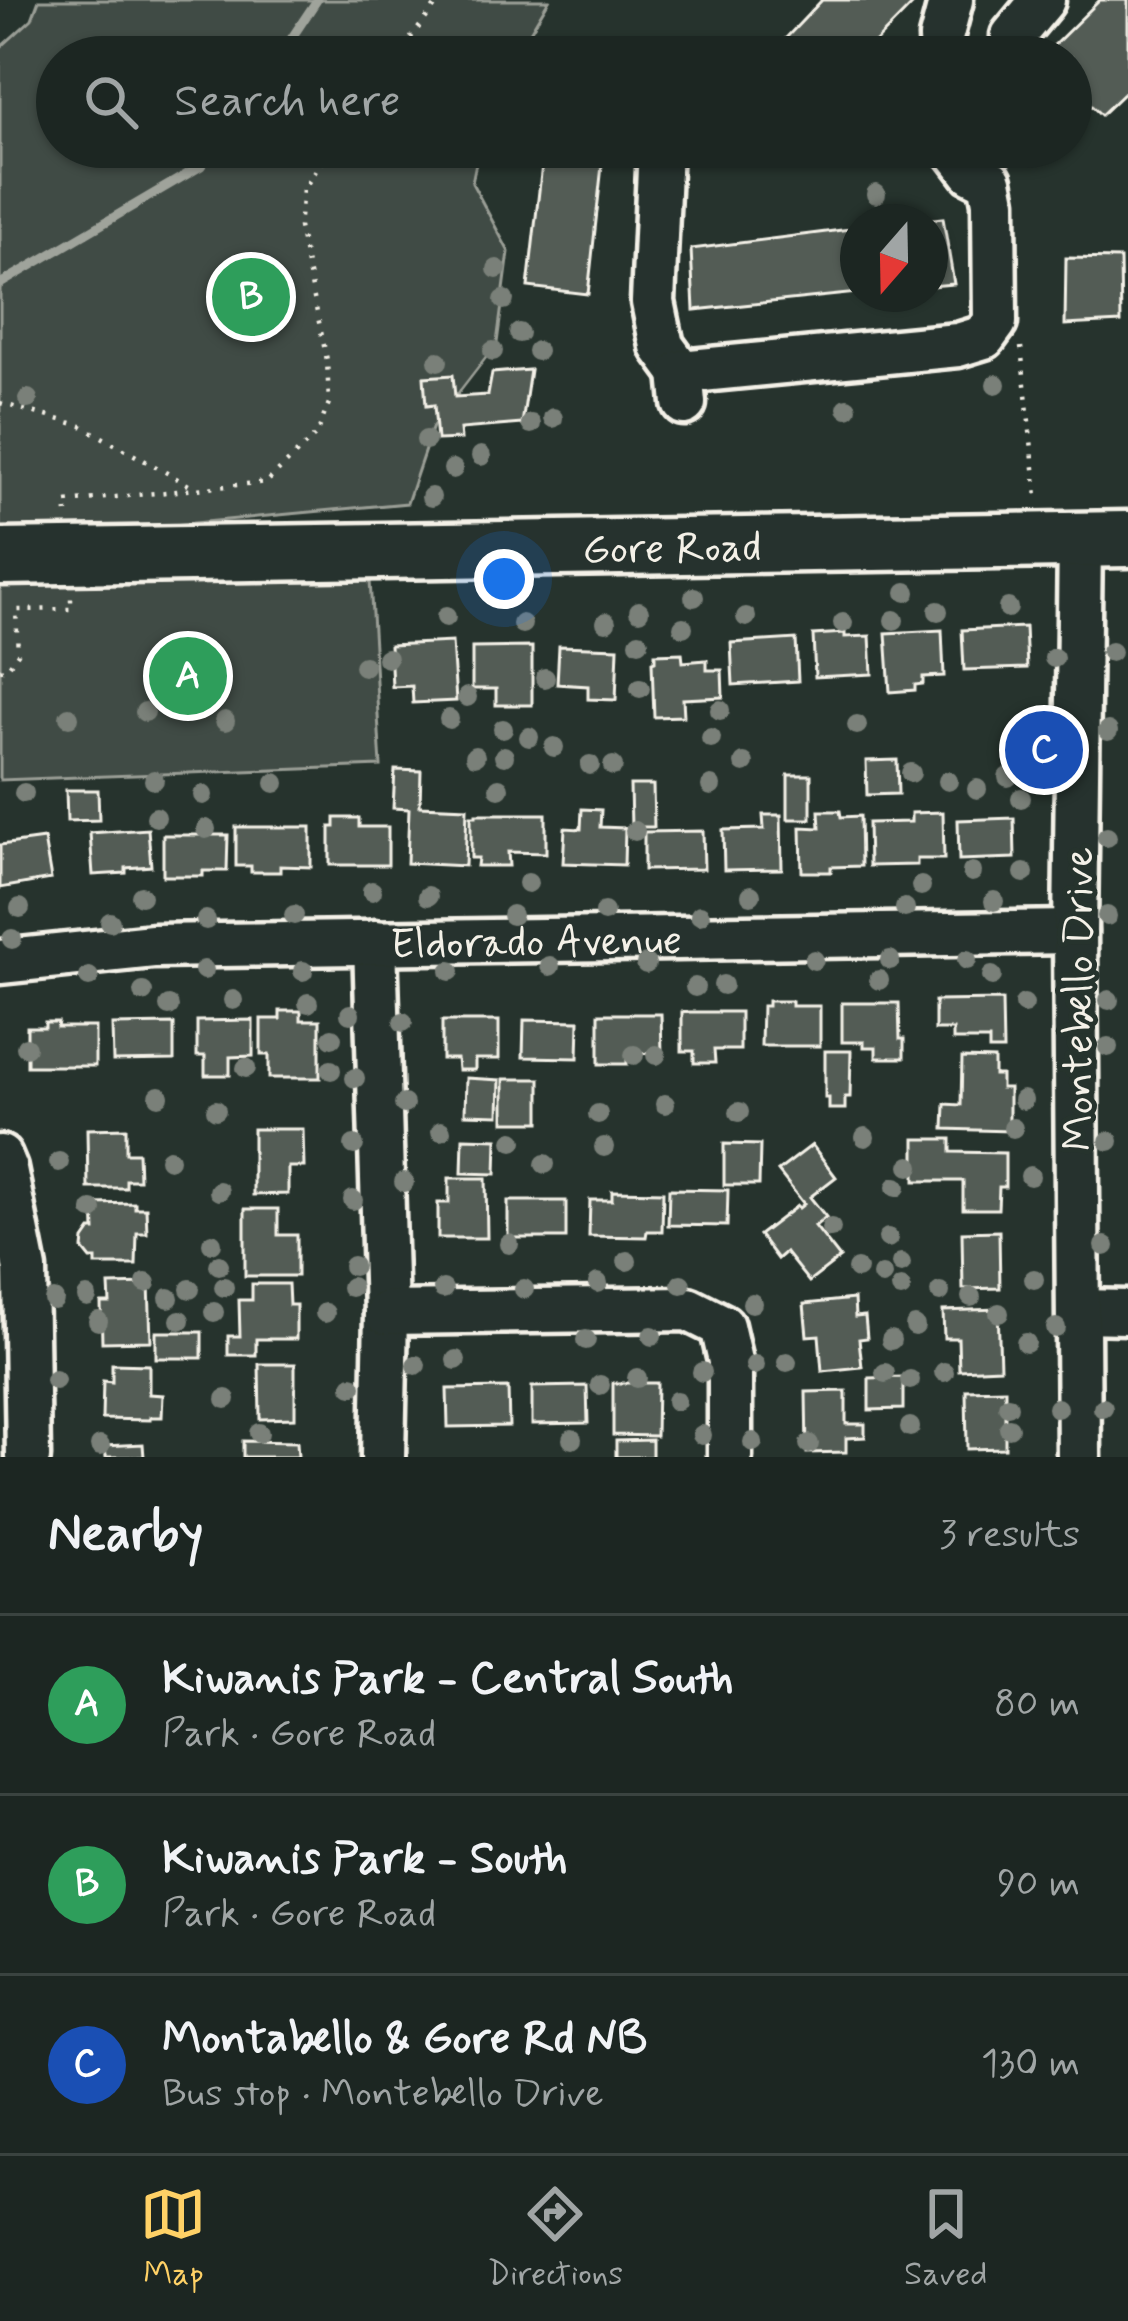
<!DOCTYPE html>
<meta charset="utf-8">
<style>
:root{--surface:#1c2622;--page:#29322f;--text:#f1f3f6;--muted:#a0a5a5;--line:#3a4340;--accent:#ffd166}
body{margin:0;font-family:Mynerve,sans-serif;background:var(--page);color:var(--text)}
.compass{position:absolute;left:840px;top:204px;width:108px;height:108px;border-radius:50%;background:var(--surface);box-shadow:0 3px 9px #0004;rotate:200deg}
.you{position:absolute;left:504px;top:579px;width:42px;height:42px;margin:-30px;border:9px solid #fff;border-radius:50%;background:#1a73e8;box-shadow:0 0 0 18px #1a73e833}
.badge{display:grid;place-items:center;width:78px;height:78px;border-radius:50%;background:var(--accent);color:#fff;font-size:39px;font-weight:700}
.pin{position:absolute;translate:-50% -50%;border:6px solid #fff;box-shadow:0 3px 12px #0006}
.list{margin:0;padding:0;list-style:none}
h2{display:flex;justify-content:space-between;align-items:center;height:156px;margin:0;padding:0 48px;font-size:51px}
h2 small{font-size:39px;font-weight:400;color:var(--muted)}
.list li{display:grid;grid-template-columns:78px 1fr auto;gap:36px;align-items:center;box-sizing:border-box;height:180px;padding:0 48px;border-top:3px solid var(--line)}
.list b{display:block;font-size:45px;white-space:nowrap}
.list p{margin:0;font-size:39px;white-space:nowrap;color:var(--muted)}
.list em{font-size:39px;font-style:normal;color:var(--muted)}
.icon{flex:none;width:66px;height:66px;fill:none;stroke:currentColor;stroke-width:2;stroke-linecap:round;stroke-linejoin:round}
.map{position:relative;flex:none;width:1128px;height:1457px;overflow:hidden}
.search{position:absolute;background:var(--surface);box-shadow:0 3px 9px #0004;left:36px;right:36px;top:36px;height:132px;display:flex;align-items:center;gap:30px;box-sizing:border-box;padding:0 42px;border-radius:66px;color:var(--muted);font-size:45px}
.sheet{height:696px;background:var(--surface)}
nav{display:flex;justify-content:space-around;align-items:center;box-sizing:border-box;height:168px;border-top:3px solid var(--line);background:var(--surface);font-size:33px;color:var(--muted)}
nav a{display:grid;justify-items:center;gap:6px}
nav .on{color:var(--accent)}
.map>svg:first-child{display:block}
.green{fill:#414b45;stroke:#9a9e96;stroke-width:3}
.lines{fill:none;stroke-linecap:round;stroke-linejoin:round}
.stream{stroke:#9fa39b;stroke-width:9}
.building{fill:#525c55;stroke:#f4f1e8;stroke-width:3}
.minor-casing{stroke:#f4f1e8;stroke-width:51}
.major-casing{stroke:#f4f1e8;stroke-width:63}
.path{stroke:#f4f1e8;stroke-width:4.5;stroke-dasharray:3 9;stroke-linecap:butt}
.minor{stroke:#26332d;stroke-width:42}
.major{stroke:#26332d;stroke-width:54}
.tree{fill:#7a8079}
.labels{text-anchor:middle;stroke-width:10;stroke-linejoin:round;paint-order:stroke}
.street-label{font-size:42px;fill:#f4f1e8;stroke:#26332d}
</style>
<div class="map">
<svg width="1128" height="1457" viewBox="0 0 1128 1457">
<rect width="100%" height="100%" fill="#26332d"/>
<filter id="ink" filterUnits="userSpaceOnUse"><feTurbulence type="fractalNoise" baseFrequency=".00833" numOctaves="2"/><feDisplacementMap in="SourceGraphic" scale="24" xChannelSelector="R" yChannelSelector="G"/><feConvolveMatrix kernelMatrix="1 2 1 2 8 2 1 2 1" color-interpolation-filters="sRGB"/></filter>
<g filter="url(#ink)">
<g class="green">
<path d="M39,0H549L515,57H57V147H479L472,183L509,252L497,343L433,426L407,503L120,530L0,532V48L32,19Z"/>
<path d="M370,580L381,766L0,780V585Z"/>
</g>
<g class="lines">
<g class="stream">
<path d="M279,57L317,0"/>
<path d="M0,284L201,166L215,147"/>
</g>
</g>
<g class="building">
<path d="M822,0H917L861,57H768Z"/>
<path d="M1100,0H1128V89L1101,115L1071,86V57H1042Z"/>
<path d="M557,31L616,37L614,57H554Z"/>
<path d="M544,147H604L588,294L528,287Z"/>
<path d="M943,218L954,284L930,286V222H907Z"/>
<path d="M858,228V293L694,310L691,249Z"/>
<path d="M1066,258L1120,259L1121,322L1065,325Z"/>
<path d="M530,370L522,424L460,429L461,439L437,440L434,405L426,406L424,377L453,375L455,397L488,395L492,373Z"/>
<path d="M1025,627L1027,668L964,670L962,630Z"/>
<path d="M942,630L944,676L923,677V684L915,685V690L890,692L886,633Z"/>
<path d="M845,633V637L870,636L872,674L815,677L813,635Z"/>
<path d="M796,639L798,681L733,685L731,643Z"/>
<path d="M452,642L456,701L413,703L412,686L392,687L390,645Z"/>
<path d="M559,646L618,648L616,700L588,699V686L557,684Z"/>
<path d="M532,647V705H496V689H472V648Z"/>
<path d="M682,653L683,662L707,660V670H722L723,697L683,699L684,716L654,717L652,662L655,661V654Z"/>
<path d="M897,760L898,794L867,795L866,761Z"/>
<path d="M395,770L421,771L420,806L467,808L465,866L407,863L409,809L393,808Z"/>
<rect x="788" y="775" width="23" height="44"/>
<path d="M630,785H653L654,827H631Z"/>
<path d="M66,790H98L99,820L67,821Z"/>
<path d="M582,809L601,810L600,827L625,828L624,865L563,863L565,828L581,829Z"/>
<path d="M819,811H840L841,817L860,816L861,866L831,867V872H802L801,827L820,828Z"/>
<path d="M943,812L944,859H917V865L869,866L868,823L911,822V813Z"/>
<path d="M476,814H546V853L508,852L509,866H477L478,858H471V816H476Z"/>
<path d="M763,815H781L782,869L724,870L723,830L764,829Z"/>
<path d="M335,818H359V827H388V865H330V827H335Z"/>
<path d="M1014,818L1015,858L959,860L958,820Z"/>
<path d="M236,827H311V867L280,866V872H251V866H236Z"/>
<path d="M148,829L151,866L126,868V873L93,875L90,833Z"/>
<path d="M703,831L704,869L644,870V832Z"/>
<path d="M163,835H228L227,871H203V876H163Z"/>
<path d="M44,839L51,879L0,888V845Z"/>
<path d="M1002,1000L1003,1050H989V1040H953V1030H935V1001Z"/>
<path d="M768,1001H792V1006H820V1046H761L762,1006H768Z"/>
<path d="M842,1003H899L900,1039H904V1058H876V1047H864V1042H842Z"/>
<path d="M280,1011H301V1020H320V1078H269V1055H261V1019H280Z"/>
<path d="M682,1012H740V1050H714L715,1063H694V1051H682Z"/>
<path d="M599,1014H661L662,1053L627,1054V1064H599Z"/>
<path d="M253,1020V1056L230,1057V1075H205V1056H197V1021Z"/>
<path d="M524,1020L579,1021L578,1058L523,1057Z"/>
<path d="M442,1021H499V1059H475V1070H458L457,1059H442Z"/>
<path d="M45,1022H58L57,1027H95V1066H27V1027H45Z"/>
<path d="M174,1024V1060L113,1061L112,1025Z"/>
<path d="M825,1051H851L850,1097H845V1109H829V1098H825Z"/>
<path d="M962,1058L994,1059V1075H1001V1088H1009V1131L944,1129L945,1104L961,1105Z"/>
<path d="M466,1078L500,1080L499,1115L465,1114Z"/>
<rect x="504" y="1079" width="36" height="43"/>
<path d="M126,1128V1153H138L139,1180H126V1188H88L87,1129Z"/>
<path d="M253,1129H303L304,1167H288V1194L253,1195Z"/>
<path d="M463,1138L497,1139L496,1174L462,1173Z"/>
<path d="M915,1139H951V1152L1005,1153V1187H999L998,1209H963V1181H915Z"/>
<path d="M724,1144L760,1145L759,1185H724Z"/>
<path d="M812,1145L836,1177L810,1197L826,1217L815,1226L840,1258L809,1282L785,1252L777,1259L759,1235L797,1206L799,1208L804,1204L778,1171Z"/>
<path d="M449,1178H486L487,1238H438V1203H449Z"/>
<path d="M669,1189L728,1190L727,1226L668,1225Z"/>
<path d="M612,1191L663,1192L662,1231H647L646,1237L589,1236L590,1200H612Z"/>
<rect x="508" y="1201" width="58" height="37"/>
<path d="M135,1203V1208H146L147,1233H137L136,1265H96V1259H91L83,1249L84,1240L91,1230H95L94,1204Z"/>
<path d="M245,1209H278V1235H297V1276H245Z"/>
<path d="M999,1231L1000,1288L963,1289L962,1232Z"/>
<path d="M149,1284L151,1341L102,1342L101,1303H110L109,1285Z"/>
<path d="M252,1284H288L289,1305H296V1339H256V1355H228V1336H240L239,1300H252Z"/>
<path d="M854,1299L855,1317L865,1316L867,1338L859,1339L862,1367L822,1371L819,1335L807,1336L804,1304Z"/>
<path d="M998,1309L1000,1368L959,1370L958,1338H944L943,1311Z"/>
<rect x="156" y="1332" width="46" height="26"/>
<path d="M112,1364L149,1365V1394L163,1395L162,1417H150V1420L102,1419L103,1381L112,1382Z"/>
<path d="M259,1364H295V1418L260,1419Z"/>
<path d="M903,1377V1409L869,1410V1378Z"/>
<path d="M613,1383H657L656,1436L613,1435Z"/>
<path d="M587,1386L588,1423L532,1424V1387Z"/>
<path d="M508,1388L509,1426L448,1427L447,1389Z"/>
<path d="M1005,1389V1448L967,1449L966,1390Z"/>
<path d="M846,1391V1424H865V1437L846,1438V1452L807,1453L806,1392Z"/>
<path d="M652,1440V1457H616V1441Z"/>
<path d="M243,1441L297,1442L298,1457H243Z"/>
<path d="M143,1444L144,1457H106L105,1446Z"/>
</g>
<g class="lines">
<g class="minor-casing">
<g id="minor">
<path d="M942,57L941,38L951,0"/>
<path d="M1014,57L1013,36L1043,0"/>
<path d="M660,147L653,302L662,346L681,372"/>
<path d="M684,403L681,372L958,345L984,337L995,322L994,202L990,181L972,172L953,147"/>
<path d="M375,942L386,1313L383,1457"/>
<path id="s1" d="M0,962L153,946L1075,932"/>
<path d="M0,1157L5,1169L25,1269L28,1457"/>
<path d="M1079,1311L1128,1312"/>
<path d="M386,1313L688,1309L722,1326L730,1361V1457"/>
<path d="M1079,1457L1075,932L1080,540"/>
</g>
</g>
<g class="major-casing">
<g id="major">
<path id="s2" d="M0,557L1128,539"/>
</g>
</g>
<g class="path">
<path d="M396,57L440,0"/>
<path d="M1021,347L1037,496"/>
<path d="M0,403L82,426L196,489"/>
<path d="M67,513L66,502L267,482L317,434L329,403L327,360L299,227L303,190L332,147"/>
<path d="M0,670L7,669L18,653L16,610L71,609V596"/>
</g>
<use href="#minor" class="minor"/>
<use href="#major" class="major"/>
</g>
<g class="tree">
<circle cx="876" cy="194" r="10"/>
<circle cx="497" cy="269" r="10"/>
<circle cx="504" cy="300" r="10"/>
<circle cx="519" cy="333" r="10"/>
<circle cx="493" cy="351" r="10"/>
<circle cx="537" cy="351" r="10"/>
<circle cx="438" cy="361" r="10"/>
<circle cx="996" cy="384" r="10"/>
<circle cx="28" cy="399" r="10"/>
<circle cx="847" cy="408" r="10"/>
<circle cx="553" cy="418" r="10"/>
<circle cx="531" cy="424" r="10"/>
<circle cx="426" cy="440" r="10"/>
<circle cx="481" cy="456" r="10"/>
<circle cx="453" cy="469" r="10"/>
<circle cx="431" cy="497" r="10"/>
<circle cx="906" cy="592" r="10"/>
<circle cx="694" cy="597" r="10"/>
<circle cx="1008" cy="608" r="10"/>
<circle cx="639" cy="611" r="10"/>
<circle cx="938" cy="611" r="10"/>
<circle cx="446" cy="617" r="10"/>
<circle cx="746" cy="617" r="10"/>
<circle cx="894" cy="620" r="10"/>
<circle cx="606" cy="622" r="10"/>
<circle cx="843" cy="623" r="10"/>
<circle cx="522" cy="624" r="10"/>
<circle cx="683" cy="627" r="10"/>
<circle cx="639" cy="642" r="10"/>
<circle cx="1111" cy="652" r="10"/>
<circle cx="387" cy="658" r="10"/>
<circle cx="1054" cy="658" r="10"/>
<circle cx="364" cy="666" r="10"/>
<circle cx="545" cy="678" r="10"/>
<circle cx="640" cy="688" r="10"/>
<circle cx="467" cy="697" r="10"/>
<circle cx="720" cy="710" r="10"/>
<circle cx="145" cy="712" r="10"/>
<circle cx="69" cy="717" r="10"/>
<circle cx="449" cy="719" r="10"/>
<circle cx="225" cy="721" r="10"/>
<circle cx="857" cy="725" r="10"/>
<circle cx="503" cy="729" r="10"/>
<circle cx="1108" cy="731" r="10"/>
<circle cx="1021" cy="733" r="10"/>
<circle cx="529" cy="737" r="10"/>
<circle cx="711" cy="738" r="10"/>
<circle cx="1056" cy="745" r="10"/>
<circle cx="554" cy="747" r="10"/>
<circle cx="475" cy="756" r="10"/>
<circle cx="504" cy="756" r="10"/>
<circle cx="744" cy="763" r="10"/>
<circle cx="590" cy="765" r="10"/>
<circle cx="613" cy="766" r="10"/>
<circle cx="911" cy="773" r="10"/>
<circle cx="1008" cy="777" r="10"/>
<circle cx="154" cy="780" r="10"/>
<circle cx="948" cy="781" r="10"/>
<circle cx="275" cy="783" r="10"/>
<circle cx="711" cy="786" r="10"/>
<circle cx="499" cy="788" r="10"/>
<circle cx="977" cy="789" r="10"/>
<circle cx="24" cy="793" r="10"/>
<circle cx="203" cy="795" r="10"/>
<circle cx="1021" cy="798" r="10"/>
<circle cx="156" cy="817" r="10"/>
<circle cx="206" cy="829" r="10"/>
<circle cx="635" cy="831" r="10"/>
<circle cx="1107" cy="837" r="10"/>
<circle cx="972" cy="872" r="10"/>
<circle cx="1024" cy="873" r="10"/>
<circle cx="528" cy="883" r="10"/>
<circle cx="921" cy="886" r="10"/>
<circle cx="372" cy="891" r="10"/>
<circle cx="751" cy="895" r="10"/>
<circle cx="141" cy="896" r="10"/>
<circle cx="428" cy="896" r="10"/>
<circle cx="994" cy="901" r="10"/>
<circle cx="20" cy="908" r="10"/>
<circle cx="905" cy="908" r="10"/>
<circle cx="604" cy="912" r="10"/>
<circle cx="294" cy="915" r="10"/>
<circle cx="512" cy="915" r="10"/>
<circle cx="700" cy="915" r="10"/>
<circle cx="1107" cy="916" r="10"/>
<circle cx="206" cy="920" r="10"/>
<circle cx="110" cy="922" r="10"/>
<circle cx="12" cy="939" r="10"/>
<circle cx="814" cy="960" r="10"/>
<circle cx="890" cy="960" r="10"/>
<circle cx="967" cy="960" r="10"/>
<circle cx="646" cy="964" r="10"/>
<circle cx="550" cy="966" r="10"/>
<circle cx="204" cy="970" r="10"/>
<circle cx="303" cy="971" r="10"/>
<circle cx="450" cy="971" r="10"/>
<circle cx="992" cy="976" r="10"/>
<circle cx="89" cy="977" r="10"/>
<circle cx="879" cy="980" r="10"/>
<circle cx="723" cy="985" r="10"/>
<circle cx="695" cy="987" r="10"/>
<circle cx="143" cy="992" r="10"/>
<circle cx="233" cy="1000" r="10"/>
<circle cx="1109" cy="1000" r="10"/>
<circle cx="308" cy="1003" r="10"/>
<circle cx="1024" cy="1004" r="10"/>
<circle cx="169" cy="1006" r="10"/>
<circle cx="350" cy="1014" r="10"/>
<circle cx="403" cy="1022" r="10"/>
<circle cx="332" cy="1038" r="10"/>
<circle cx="26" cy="1047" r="10"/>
<circle cx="1108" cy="1047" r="10"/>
<circle cx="634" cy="1055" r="10"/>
<circle cx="656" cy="1055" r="10"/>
<circle cx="246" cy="1068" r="10"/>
<circle cx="331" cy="1070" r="10"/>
<circle cx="355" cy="1078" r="10"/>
<circle cx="159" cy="1096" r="10"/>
<circle cx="1023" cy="1100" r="10"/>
<circle cx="404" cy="1104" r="10"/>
<circle cx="665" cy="1104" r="10"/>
<circle cx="216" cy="1110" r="10"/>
<circle cx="739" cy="1112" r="10"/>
<circle cx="598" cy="1114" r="10"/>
<circle cx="1013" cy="1128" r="10"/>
<circle cx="441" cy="1131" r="10"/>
<circle cx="865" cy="1137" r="10"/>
<circle cx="513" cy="1141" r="10"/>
<circle cx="1109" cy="1141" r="10"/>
<circle cx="354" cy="1145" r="10"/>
<circle cx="604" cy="1147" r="10"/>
<circle cx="169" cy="1159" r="10"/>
<circle cx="59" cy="1162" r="10"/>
<circle cx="545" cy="1164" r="10"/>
<circle cx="910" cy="1166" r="10"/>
<circle cx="1030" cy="1176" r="10"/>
<circle cx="404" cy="1182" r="10"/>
<circle cx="896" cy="1187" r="10"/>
<circle cx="219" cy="1191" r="10"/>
<circle cx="353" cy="1200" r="10"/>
<circle cx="92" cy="1210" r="10"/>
<circle cx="831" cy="1228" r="10"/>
<circle cx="888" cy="1238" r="10"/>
<circle cx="212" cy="1243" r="10"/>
<circle cx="509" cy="1244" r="10"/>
<circle cx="1105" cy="1246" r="10"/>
<circle cx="627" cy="1261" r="10"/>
<circle cx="901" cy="1263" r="10"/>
<circle cx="219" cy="1265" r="10"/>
<circle cx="353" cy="1266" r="10"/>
<circle cx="857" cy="1269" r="10"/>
<circle cx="882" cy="1275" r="10"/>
<circle cx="1034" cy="1279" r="10"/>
<circle cx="146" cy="1283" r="10"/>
<circle cx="598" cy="1283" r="10"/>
<circle cx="681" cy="1284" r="10"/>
<circle cx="224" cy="1287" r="10"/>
<circle cx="351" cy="1287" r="10"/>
<circle cx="901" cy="1288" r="10"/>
<circle cx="190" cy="1289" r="10"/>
<circle cx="443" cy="1289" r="10"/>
<circle cx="524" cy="1289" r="10"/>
<circle cx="940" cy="1292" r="10"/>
<circle cx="87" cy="1297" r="10"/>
<circle cx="971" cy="1297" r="10"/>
<circle cx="169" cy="1298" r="10"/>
<circle cx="54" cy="1300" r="10"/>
<circle cx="752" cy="1303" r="10"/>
<circle cx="214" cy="1312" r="10"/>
<circle cx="325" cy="1313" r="10"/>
<circle cx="999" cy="1313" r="10"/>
<circle cx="180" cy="1320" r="10"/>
<circle cx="98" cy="1321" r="10"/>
<circle cx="915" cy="1326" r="10"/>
<circle cx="1056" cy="1328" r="10"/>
<circle cx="652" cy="1336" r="10"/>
<circle cx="586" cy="1340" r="10"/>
<circle cx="891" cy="1340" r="10"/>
<circle cx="1026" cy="1343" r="10"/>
<circle cx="456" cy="1360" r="10"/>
<circle cx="787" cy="1362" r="10"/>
<circle cx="416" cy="1365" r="10"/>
<circle cx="755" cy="1365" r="10"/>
<circle cx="702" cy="1372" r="10"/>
<circle cx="944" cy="1372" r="10"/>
<circle cx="885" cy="1373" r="10"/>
<circle cx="637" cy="1378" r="10"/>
<circle cx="55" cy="1380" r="10"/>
<circle cx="910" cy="1380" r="10"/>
<circle cx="600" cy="1385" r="10"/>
<circle cx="352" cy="1386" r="10"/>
<circle cx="226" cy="1399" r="10"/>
<circle cx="676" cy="1401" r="10"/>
<circle cx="1008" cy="1406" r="10"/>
<circle cx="1057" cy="1408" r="10"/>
<circle cx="1103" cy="1408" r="10"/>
<circle cx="910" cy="1427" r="10"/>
<circle cx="1009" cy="1428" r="10"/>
<circle cx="259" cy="1433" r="10"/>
<circle cx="702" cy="1435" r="10"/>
<circle cx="572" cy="1439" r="10"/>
<circle cx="753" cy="1442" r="10"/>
<circle cx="809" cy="1444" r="10"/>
<circle cx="100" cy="1446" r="10"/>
</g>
</g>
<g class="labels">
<g class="street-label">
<text dy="15" stroke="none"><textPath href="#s2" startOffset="672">Gore Road</textPath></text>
<text dy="15" stroke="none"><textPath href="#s1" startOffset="537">Eldorado Avenue</textPath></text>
<text transform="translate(1077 999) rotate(-90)" y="15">Montebello Drive</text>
</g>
</g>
</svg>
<svg class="compass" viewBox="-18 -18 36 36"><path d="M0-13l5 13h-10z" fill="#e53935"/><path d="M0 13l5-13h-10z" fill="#a0a5a5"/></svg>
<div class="you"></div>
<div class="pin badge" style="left:188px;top:676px;background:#2e9e5b">A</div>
<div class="pin badge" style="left:251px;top:297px;background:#2e9e5b">B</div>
<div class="pin badge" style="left:1044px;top:750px;background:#1a4fb4">C</div>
<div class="search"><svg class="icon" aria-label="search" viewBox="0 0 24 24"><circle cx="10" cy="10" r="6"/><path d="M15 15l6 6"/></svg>Search here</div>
</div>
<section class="sheet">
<h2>Nearby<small>3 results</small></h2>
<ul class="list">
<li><span class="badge" style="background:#2e9e5b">A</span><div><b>Kiwanis Park - Central South</b><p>Park · Gore Road</p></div><em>80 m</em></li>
<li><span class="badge" style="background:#2e9e5b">B</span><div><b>Kiwanis Park - South</b><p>Park · Gore Road</p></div><em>90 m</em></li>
<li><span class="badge" style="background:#1a4fb4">C</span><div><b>Montabello &amp; Gore Rd NB</b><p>Bus stop · Montebello Drive</p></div><em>130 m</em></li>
</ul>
</section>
<nav>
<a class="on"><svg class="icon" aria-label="map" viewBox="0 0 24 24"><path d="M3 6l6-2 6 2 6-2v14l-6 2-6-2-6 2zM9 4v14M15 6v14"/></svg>Map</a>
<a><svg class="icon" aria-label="directions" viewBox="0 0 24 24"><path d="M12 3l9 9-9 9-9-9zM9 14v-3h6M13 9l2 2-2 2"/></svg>Directions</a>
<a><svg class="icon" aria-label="saved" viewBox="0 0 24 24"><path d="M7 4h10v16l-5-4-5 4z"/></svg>Saved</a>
</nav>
